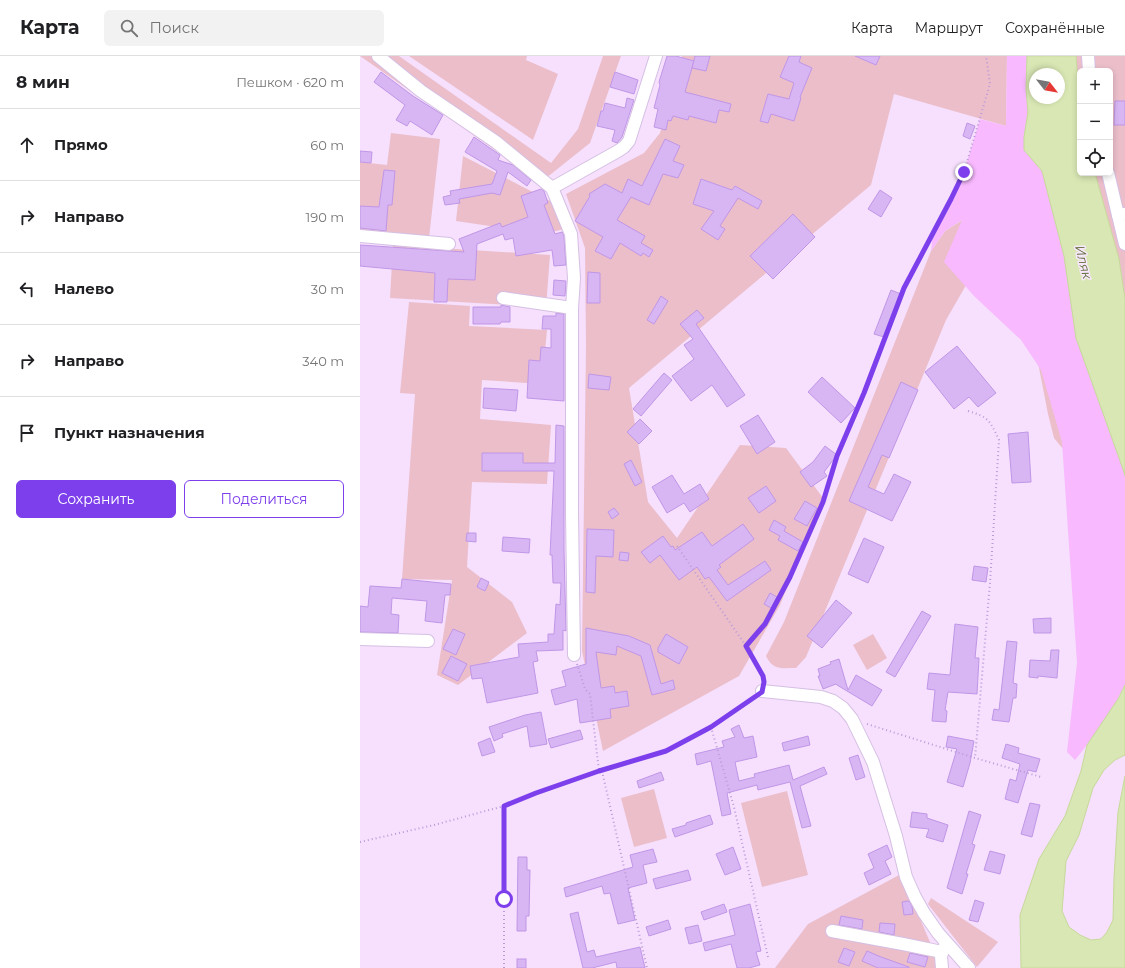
<!DOCTYPE html>
<html lang="ru">
<meta charset="utf-8">
<style>
:root{--surface:#fff;--page:#f2f2f2;--text:#202124;--muted:#757577;--line:#e0e0e0;--accent:#7d3fec}
body{margin:0;font-family:Montserrat,sans-serif;background:var(--page);color:var(--text)}
.controls{position:absolute;right:12px;top:12px;display:grid;overflow:hidden;border-radius:6px;box-shadow:0 2px 6px #0003}
.controls button{width:36px;height:36px;display:grid;place-items:center;padding:0;border:0;border-bottom:1px solid var(--line);background:var(--surface);color:var(--text);font:20px sans-serif}
.compass{position:absolute;left:669px;top:12px;width:36px;height:36px;border-radius:50%;background:var(--surface);box-shadow:0 2px 6px #0003;rotate:121deg}
.stop{position:absolute;width:12px;height:12px;margin:-9px;border:3px solid #7d3fec;border-radius:50%;background:#fff}
.stop.end{background:#7d3fec;border-color:#fff;box-shadow:0 1px 4px #0008}
.list{margin:0;padding:0;list-style:none}
h2{display:flex;justify-content:space-between;align-items:center;height:52px;margin:0;padding:0 16px;font-size:17px}
h2 small{font-size:13px;font-weight:400;color:var(--muted)}
.list li{display:grid;grid-template-columns:26px 1fr auto;gap:12px;align-items:center;box-sizing:border-box;height:72px;padding:0 16px;border-top:1px solid var(--line)}
.list b{display:block;font-size:15px;white-space:nowrap}
.list em{font-size:13px;font-style:normal;color:var(--muted)}
.actions{display:flex;gap:8px;padding:12px 16px}
.actions a{flex:1;padding:9px 0;border:1px solid var(--accent);border-radius:6px;text-align:center;font-size:14px;color:var(--accent)}
.actions .main{background:var(--accent);color:#fff}
.icon{flex:none;width:22px;height:22px;fill:none;stroke:currentColor;stroke-width:2;stroke-linecap:round;stroke-linejoin:round}
.map{position:relative;flex:none;width:765px;height:912px;overflow:hidden}
header{display:flex;align-items:center;gap:24px;box-sizing:border-box;height:56px;padding:0 20px;background:var(--surface);border-bottom:1px solid var(--line)}
header strong{font-size:19px}
nav{display:flex;gap:22px;margin-inline-start:auto;font-size:14px}
.search{width:280px;height:36px;background:var(--page);display:flex;align-items:center;gap:10px;box-sizing:border-box;padding:0 14px;border-radius:6px;color:var(--muted);font-size:15px}
main{display:flex}
aside{flex:1;background:var(--surface)}
.map>svg:first-child{display:block}
.green{fill:#ebbeca}
.sand{fill:#f8b9fe}
.water{fill:#d9e7b4;stroke:#c7d99a;fill-rule:evenodd}
.building{fill:#d7b6f3;stroke:#c096e7}
.lines{fill:none;stroke-linecap:round;stroke-linejoin:round}
.minor-casing{stroke:#d5bfe3;stroke-width:14}
.path{stroke:#ba9ad8;stroke-width:2;stroke-dasharray:1 3;stroke-linecap:butt}
.minor{stroke:#fff;stroke-width:12}
.route{stroke:#7d3fec;stroke-width:5}
.labels{text-anchor:middle;stroke-width:3;stroke-linejoin:round;paint-order:stroke}
.water-label{font-size:13px;font-style:italic;fill:#5c6d35;stroke:#f9e7ff}
</style>
<header>
<strong>Карта</strong>
<div class="search"><svg class="icon" aria-label="search" viewBox="0 0 24 24"><circle cx="10" cy="10" r="6"/><path d="M15 15l6 6"/></svg>Поиск</div>
<nav><a>Карта</a><a>Маршрут</a><a>Сохранённые</a></nav>
</header>
<main>
<aside>
<h2>8 мин<small>Пешком · 620 m</small></h2>
<ul class="list">
<li><svg class="icon" aria-label="ahead" viewBox="0 0 24 24"><path d="M12 20V5M6 11l6-6 6 6"/></svg><div><b>Прямо</b></div><em>60 m</em></li>
<li><svg class="icon" aria-label="right" viewBox="0 0 24 24"><path d="M7 20v-9h11M14 6l5 5-5 5"/></svg><div><b>Направо</b></div><em>190 m</em></li>
<li><svg class="icon" aria-label="left" viewBox="0 0 24 24"><path d="M17 20v-9H6M10 6l-5 5 5 5"/></svg><div><b>Налево</b></div><em>30 m</em></li>
<li><svg class="icon" aria-label="right" viewBox="0 0 24 24"><path d="M7 20v-9h11M14 6l5 5-5 5"/></svg><div><b>Направо</b></div><em>340 m</em></li>
<li><svg class="icon" aria-label="arrive" viewBox="0 0 24 24"><path d="M6 21V4h12l-3 4 3 4H6"/></svg><div><b>Пункт назначения</b></div></li>
</ul>
<div class="actions"><a class="main">Сохранить</a><a>Поделиться</a></div>
</aside>
<div class="map">
<svg width="765" height="912" viewBox="0 0 765 912">
<rect width="100%" height="100%" fill="#f6e0fd"/>
<g class="green">
<path d="M0,0H39L191,107L218,73L243,0H261L230,87L181,126Z"/>
<path d="M49,0H167L166,4L198,18L173,84Z"/>
<path d="M322,0H647L646,70L534,38L511,129L269,332L288,446L317,482L380,389L426,392L463,442L420,549L379,620L243,695L222,595L226,290L225,192L206,138L284,97L300,77Z"/>
<path d="M716,0H765V243L759,203L735,117H750V15H720V51Z"/>
<path d="M31,77L80,83L69,182L0,175V106L27,109Z"/>
<path d="M103,100L198,149L204,173L184,178L96,165Z"/>
<path d="M631,146L708,399L694,382L688,358L674,286L613,217L586,264L446,601L436,612C423,612 413,615 406,600L424,566L571,195L585,175Z"/>
<path d="M33,189L190,199L186,251L30,242Z"/>
<path d="M49,246L110,250L109,270L187,274L182,328L122,324L120,363L191,369L187,428L112,426L107,511L152,546L167,577L98,629L77,619L92,524L42,523L55,338L40,337Z"/>
<path d="M513,578L527,602L507,614L493,589Z"/>
<path d="M294,733L307,782L274,791L261,742Z"/>
<path d="M427,735L448,819L402,831L381,747Z"/>
<path d="M541,818L581,912H415L448,868Z"/>
<path d="M571,842L638,886L617,911L568,848Z"/>
</g>
<path class="sand" d="M647,0H667L666,33L668,56L664,81V94L682,115L704,200L716,282L763,413L765,420V629C752,655 734,681 715,704L707,696L717,607L702,386L681,314L661,284L614,240L584,206L602,164L585,175L571,195L573,177L604,116L620,63L646,70Z"/>
<g class="water">
<path d="M667,0H716L720,51V117H735L759,203L765,243V420L763,413L716,282L704,200L682,115L664,94V81L668,56L666,33ZM675,18H699V42H675Z"/>
<path d="M765,629V699L755,704L744,714L733,732L719,779L706,805L702,855L709,871L720,879L731,884L741,883L747,876L753,864L754,822L758,756L765,720V912H661L660,859L679,803L705,760L721,715L727,689L758,643Z"/>
</g>
<g class="building">
<path d="M307,0H316L334,5L325,36L371,48L369,56L359,54L356,67L329,60L328,64L313,60L311,65L308,64L306,74L294,71L298,53L294,52L300,29L299,26Z"/>
<path d="M335,0H350L346,15L332,12Z"/>
<path d="M429,0H441L439,6L452,12L440,41L441,42L434,65L411,58L408,67L400,65L408,38L429,43L434,27L420,21Z"/>
<path d="M495,0H520L516,9Z"/>
<path d="M21,16L53,40L83,59L72,79L50,65L47,70L36,64L45,49L14,26Z"/>
<path d="M255,16L278,24L274,38L250,31Z"/>
<path d="M267,42L274,44L262,81L257,87L252,85L255,74L237,70L241,55H243L245,47L265,52Z"/>
<path d="M755,45H765V69H754Z"/>
<path d="M607,67L615,70L610,83L603,80Z"/>
<path d="M114,81L140,99L138,104L153,109L171,124L167,130L148,116L140,139L132,137L99,143L100,147L85,149L83,141L91,139L90,135L132,128L137,115L105,96Z"/>
<path d="M305,83L320,90L313,105L324,109L318,122L303,118L289,149L271,141L257,164L285,180L281,187L293,194L289,201L283,197L281,200L260,187L251,203L235,195L243,181L215,165L230,140L229,138L245,128L262,137L268,123L282,130Z"/>
<path d="M0,95L12,96L11,107L0,106Z"/>
<path d="M24,114L35,115L32,149H28L26,175L0,172V150L19,151Z"/>
<path d="M341,123L372,134L375,130L402,145L398,153L378,142L360,170L365,173L358,184L341,173L354,155L333,148Z"/>
<path d="M181,133L184,135L188,147L184,149L195,178L202,176L204,180L206,209L194,210L192,194L156,200L153,182L145,184L143,178L117,188L115,224L88,223L87,246H74L75,217L0,210V189L104,196L99,183L140,167L142,171L168,161L161,140Z"/>
<path d="M520,134L532,142L521,161L508,153Z"/>
<path d="M433,158L455,181L413,223L390,200Z"/>
<path d="M228,216L240,217V247H227Z"/>
<path d="M194,224L206,225L205,240L193,239Z"/>
<path d="M531,234L541,238L524,281L514,278Z"/>
<path d="M301,240L308,245L294,268L287,264Z"/>
<path d="M141,249L150,251V266H141L140,268H113V251H141Z"/>
<path d="M337,254L344,262L336,268L385,339L367,351L352,329L331,345L312,320L334,303L324,289L333,283L320,268Z"/>
<path d="M196,257L204,258V345L167,342L169,304L180,305L181,291L191,292V273H182L183,260H196Z"/>
<path d="M597,290L636,337L618,351L609,341L594,353L565,316Z"/>
<path d="M304,317L312,324L281,360L273,353Z"/>
<path d="M229,318L251,321L249,334L228,332Z"/>
<path d="M462,321L495,352L481,367L448,336Z"/>
<path d="M541,326L558,334L529,402L522,399L508,431L524,438L534,418L551,426L532,465L489,445Z"/>
<path d="M124,332L158,334L156,355L123,352Z"/>
<path d="M398,359L415,386L397,398L380,370Z"/>
<path d="M280,363L292,375L279,388L267,376Z"/>
<path d="M196,369L204,370V494L206,575L203,574V594L176,595L178,605L173,606L178,637L127,647L122,622L112,623L110,610L159,601L158,588L188,586V578H194L196,548L200,549L201,527H193L192,499H190L194,415H122V397H163V407H195Z"/>
<path d="M668,376L671,426L652,427L648,378Z"/>
<path d="M465,390L477,399L464,416L467,420L451,431L440,416L453,406Z"/>
<path d="M271,404L282,426L275,430L264,408Z"/>
<path d="M312,419L324,438L340,428L349,443L330,456L324,447L307,457L292,431Z"/>
<path d="M406,430L416,445L399,457L388,442Z"/>
<path d="M445,445L457,452L447,470L434,463Z"/>
<path d="M254,452L259,458L252,463L248,456Z"/>
<path d="M414,464L426,471L424,475L443,486L438,495L418,484L420,480L409,474Z"/>
<path d="M383,468L394,483L359,509L361,511L357,514L368,529L405,505L411,514L367,545L349,521L345,523L337,511L319,524L300,499L290,507L281,496L303,480L311,491L313,490L315,494L342,476L352,490Z"/>
<path d="M227,473L254,474L253,501L236,500L235,537L226,536Z"/>
<path d="M107,477H116V486L106,485Z"/>
<path d="M143,481L170,483L169,497L142,495Z"/>
<path d="M504,482L524,491L508,527L488,518Z"/>
<path d="M260,496L269,497L268,505L259,504Z"/>
<path d="M614,510L628,512L626,526L612,524Z"/>
<path d="M121,522L129,526L125,535L117,531Z"/>
<path d="M42,523L91,528L90,539H85L82,567L65,565L67,545L32,542L31,558L39,559L38,577L0,576V550L8,551L10,530L41,532Z"/>
<path d="M410,537L417,541L411,552L404,548Z"/>
<path d="M476,544L492,557L462,592L447,580Z"/>
<path d="M562,555L571,560L535,621L526,616Z"/>
<path d="M691,562V577H674L673,563Z"/>
<path d="M595,568L618,571L615,602H619L617,638L588,636L585,654L587,655L586,666L572,665L575,634L567,633L569,617L590,619Z"/>
<path d="M226,572L269,580L290,589L301,628L313,624L315,633L292,639L281,600L257,590L256,599L236,596L241,632L254,630L255,637L267,635L269,650L250,653L251,662L220,667L217,643L195,649L191,634L206,630L202,615L226,608Z"/>
<path d="M93,573L105,578L96,599L83,593Z"/>
<path d="M306,578L328,591L319,608L298,596V592Z"/>
<path d="M647,585L657,586L653,627L657,628L656,642H653L649,666L632,664L634,653L639,654Z"/>
<path d="M691,594H699L697,622L678,620V622L669,621L670,604L690,605Z"/>
<path d="M91,600L107,608L98,625L82,617Z"/>
<path d="M479,603L488,634L496,619L522,634L512,650L477,629L476,628L463,633L458,620H460L458,613L471,608L470,606Z"/>
<path d="M181,656L187,688L170,691L167,670L142,678L143,681L134,685L129,671L165,659Z"/>
<path d="M379,669L384,682L393,680L397,701L375,706L379,725L395,721L394,718L429,709L433,724L464,711L467,718L440,730L451,770L442,772L430,726L398,734L397,729L367,737L371,758L362,760L351,705L337,709L335,698L364,691L362,685L375,681L371,673Z"/>
<path d="M220,674L223,683L191,692L188,683Z"/>
<path d="M448,680L450,689L424,695L422,687Z"/>
<path d="M588,680L614,685L610,707L603,731L587,726L597,693L586,691Z"/>
<path d="M130,682L135,696L122,700L118,687Z"/>
<path d="M646,688L659,692L658,697L680,703L676,716L668,714L658,747L645,743L650,723L656,725L660,708L642,702Z"/>
<path d="M498,699L505,721L496,724L489,702Z"/>
<path d="M301,716L304,724L279,732L277,725Z"/>
<path d="M670,747L680,749L672,781L661,778Z"/>
<path d="M609,755L621,759L612,788L615,789L606,818H608L602,838L587,832Z"/>
<path d="M552,756L567,758V762L588,769L583,786L566,781L569,773L550,771Z"/>
<path d="M350,759L353,768L315,781L312,773L326,769V767Z"/>
<path d="M527,789L532,801L525,805L531,818L509,829L504,817L514,812L508,798Z"/>
<path d="M373,791L381,813L365,819L356,798Z"/>
<path d="M293,793L297,806L283,809L287,827L268,832L275,864L258,868L250,837L244,838L242,830L206,841L204,832L273,811L270,799Z"/>
<path d="M630,795L645,799L640,818L624,814Z"/>
<path d="M158,801H167V814H170L169,860H166V875H157Z"/>
<path d="M328,814L331,824L296,833L293,823Z"/>
<path d="M615,844L624,847L618,866L609,864Z"/>
<path d="M547,845H549L552,850L553,858L544,859L542,846Z"/>
<path d="M364,848L367,856L344,864L341,856Z"/>
<path d="M390,848L401,895L396,896L400,909L389,912H377L371,888L345,895L343,887L375,879L369,854Z"/>
<path d="M218,856L227,896L234,894L236,901L280,891L285,912H257L256,906L232,912H223L210,858Z"/>
<path d="M481,860L503,864L502,873L479,869Z"/>
<path d="M308,864L311,873L289,880L286,871Z"/>
<path d="M520,867L535,868L534,879L519,876Z"/>
<path d="M338,869L342,885L329,888L325,872Z"/>
<path d="M484,892L495,896L489,910L478,906Z"/>
<path d="M507,895L521,901L549,911V912H518L502,905Z"/>
<path d="M550,897L568,901L565,911L547,906Z"/>
<rect x="157" y="903" width="9" height="9"/>
</g>
<g class="lines">
<g class="minor-casing">
<g id="minor">
<path d="M18,0L61,35L136,86L192,132L211,178L214,222L212,252V457L214,599"/>
<path d="M728,0L729,15"/>
<path d="M748,117L758,159"/>
<path d="M192,132L258,95L264,91L269,85L296,0"/>
<path d="M765,158L758,159L765,188"/>
<path d="M0,180L89,188"/>
<path d="M143,242L212,252"/>
<path d="M0,583L68,585"/>
<path d="M402,635L461,641L473,645L483,652L492,663L513,706L536,780L546,821L555,841L564,857L578,877L609,912"/>
<path d="M472,875L543,888L582,896"/>
<path d="M582,912L581,900L585,890"/>
</g>
</g>
<g class="path">
<path d="M608,355C629,361 630,365 639,384L630,527L615,702"/>
<path d="M317,490L386,590"/>
<path d="M217,608L225,633L230,638L239,715"/>
<path d="M404,625L401,615L386,590L405,568L430,521L463,446L477,400L504,337L544,232L591,143L604,116L630,28L626,0"/>
<path d="M507,668L615,702L681,721"/>
<path d="M351,671L374,751L408,901"/>
<path d="M242,715L287,912"/>
<path d="M0,786L74,769L144,750L176,737L239,715L306,695L351,671L393,641"/>
<path d="M144,912V750"/>
</g>
<use href="#minor" class="minor"/>
</g>
<g class="lines">
<path class="route" d="M144,843V750L176,737L239,715L306,695L351,671L402,636L404,626L403,620L386,590L405,568L430,521L463,446L477,400L504,337L544,232L591,143L604,116"/>
</g>
<g class="labels">
<g class="water-label">
<text transform="translate(724 206) rotate(76)" y="5">Иляк</text>
</g>
</g>
</svg>
<div class="controls">
<button>+</button>
<button>−</button>
<button><svg class="icon" aria-label="locate" viewBox="0 0 24 24"><circle cx="12" cy="12" r="6"/><path d="M12 2v4M12 18v4M2 12h4M18 12h4"/></svg></button>
</div>
<svg class="compass" viewBox="-18 -18 36 36"><path d="M0-13l5 13h-10z" fill="#e53935"/><path d="M0 13l5-13h-10z" fill="#757577"/></svg>
<div class="stop" style="left:144px;top:843px"></div>
<div class="stop end" style="left:604px;top:116px"></div>
</div>
</main>
